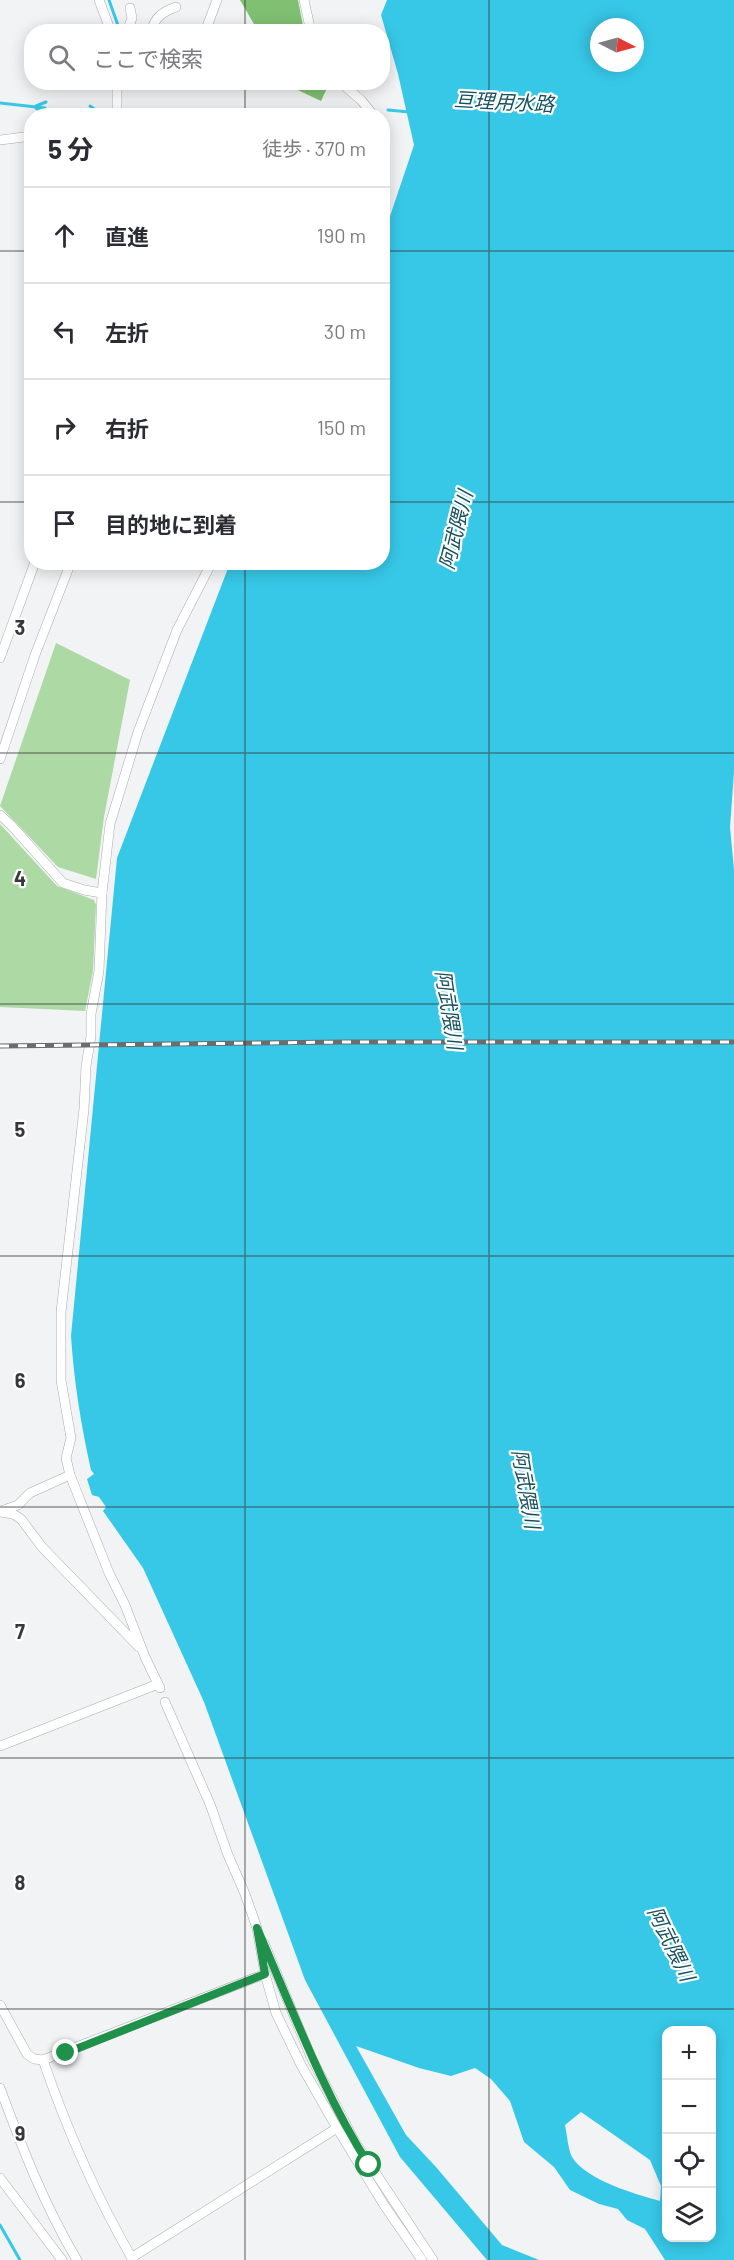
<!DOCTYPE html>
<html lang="ja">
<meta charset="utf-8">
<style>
:root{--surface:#fff;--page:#f2f2f3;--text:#2b2b33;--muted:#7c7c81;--line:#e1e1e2}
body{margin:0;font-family:Barlow,"Noto Sans JP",sans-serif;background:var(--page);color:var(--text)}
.controls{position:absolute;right:18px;bottom:18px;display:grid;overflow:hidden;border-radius:12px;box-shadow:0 3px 15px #0003}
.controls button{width:54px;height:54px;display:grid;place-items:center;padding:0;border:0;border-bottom:2px solid var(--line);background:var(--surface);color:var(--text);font:30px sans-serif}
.compass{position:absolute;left:590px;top:18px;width:54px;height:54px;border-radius:50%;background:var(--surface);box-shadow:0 3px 15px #0003;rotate:96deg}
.stop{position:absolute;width:18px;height:18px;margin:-14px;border:4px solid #20914b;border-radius:50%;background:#fff}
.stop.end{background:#20914b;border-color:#fff;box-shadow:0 2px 6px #0008}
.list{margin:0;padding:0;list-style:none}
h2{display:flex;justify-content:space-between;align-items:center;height:78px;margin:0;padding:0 24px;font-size:26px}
h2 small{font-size:20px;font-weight:400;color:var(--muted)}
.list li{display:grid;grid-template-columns:39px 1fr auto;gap:18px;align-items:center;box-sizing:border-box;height:96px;padding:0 24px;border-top:2px solid var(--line)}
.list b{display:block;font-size:22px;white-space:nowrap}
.list em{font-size:20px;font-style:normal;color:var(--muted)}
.icon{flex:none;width:33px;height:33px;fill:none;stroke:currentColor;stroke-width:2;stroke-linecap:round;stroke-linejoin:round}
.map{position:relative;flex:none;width:734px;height:2260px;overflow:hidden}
.search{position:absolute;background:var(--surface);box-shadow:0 3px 15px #0003;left:24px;top:24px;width:366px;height:66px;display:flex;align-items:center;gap:15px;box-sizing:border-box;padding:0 21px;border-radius:24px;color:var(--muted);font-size:22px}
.panel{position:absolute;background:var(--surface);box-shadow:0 3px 15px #0003;left:24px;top:108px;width:366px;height:462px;border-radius:24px}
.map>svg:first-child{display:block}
.green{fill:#addaa4}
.forest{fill:#80c073}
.water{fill:#37c8e8;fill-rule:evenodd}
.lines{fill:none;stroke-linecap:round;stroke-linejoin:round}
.stream{stroke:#37c8e8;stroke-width:3}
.street-casing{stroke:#ababae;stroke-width:10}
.street{stroke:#fff;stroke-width:9}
.rail-casing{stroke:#6b6c6d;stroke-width:5}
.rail{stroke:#fff;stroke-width:3;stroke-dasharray:9;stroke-linecap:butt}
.route{stroke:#20914b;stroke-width:8}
.grid{fill:none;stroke:#383839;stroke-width:1.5;stroke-opacity:0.55}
.labels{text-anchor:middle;stroke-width:4.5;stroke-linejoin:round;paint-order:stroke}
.water-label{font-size:20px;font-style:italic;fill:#16515e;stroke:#fff}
.grid-label{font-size:20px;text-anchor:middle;font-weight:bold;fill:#383839;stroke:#fff;stroke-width:4.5;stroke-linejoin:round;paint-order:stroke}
</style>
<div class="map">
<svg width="734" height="2260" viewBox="0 0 734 2260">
<rect width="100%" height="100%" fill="#f2f3f5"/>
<g class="green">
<path d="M56,643L130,680L104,817L96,879L58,867L0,806Z"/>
<path d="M0,824L57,886L94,900L96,905L93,971L85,1011L0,1007Z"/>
</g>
<g class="forest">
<path d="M240,0H298L304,31H258Z"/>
<path d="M330,82L321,101L283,83V82Z"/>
</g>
<path class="water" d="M387,0H734V772L730,827L734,870V2260H665L645,2229L627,2220L618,2209L599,2204L570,2190L554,2167L524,2142L510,2101L491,2079L475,2068L451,2076L419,2068L356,2046L406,2135L436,2167L502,2245L539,2260H487L400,2157L305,1980L204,1702L143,1568L103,1511L106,1507L99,1497L92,1495L87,1479L94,1474L91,1470C81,1425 74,1382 71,1336L117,858L230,563L382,562L383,237L414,145L398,74L381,15ZM599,27H635V63H599ZM666,2030H712V2238H666ZM581,2112L650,2160L661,2186L660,2201C635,2194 586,2180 572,2157C568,2149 567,2134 565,2125Z"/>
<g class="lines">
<g class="stream">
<path d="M109,0L120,31"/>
<path d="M0,103L45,108"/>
<path d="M36,106L46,102"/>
<path d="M90,106L100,113"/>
<path d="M36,108L44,114"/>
<path d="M162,110L176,116"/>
<path d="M388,110L409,112"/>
<path d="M90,113L107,115"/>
<path d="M0,2225L20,2260"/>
</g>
<g class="street-casing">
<g id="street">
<path d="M99,0L111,32"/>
<path d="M304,0L311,32"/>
<path d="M127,32L132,18L130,8"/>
<path d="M151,32C155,17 162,12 176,7"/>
<path d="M205,32L217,0"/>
<path d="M206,82L207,84"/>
<path d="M340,82L361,100L374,116"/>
<path d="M117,116V82"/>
<path d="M0,140L32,136"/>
<path d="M0,658L35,562"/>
<path d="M0,759L35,655L71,562"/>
<path d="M0,815L11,825L63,883L84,890L102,893"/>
<path d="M1,1511L18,1505L30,1493L70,1475"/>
<path d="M0,1512L13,1514L21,1519L42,1547L139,1647"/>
<path d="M160,1688L145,1657L125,1605L109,1573L70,1475L66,1458L71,1438L61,1380V1312L84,1109L86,1066L91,1036V1014L99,971L102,893L110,824L138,732L177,630L212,562"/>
<path d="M165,1702L210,1804L228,1855L245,1894L257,1928L265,1974L276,2013L301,2065L337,2128L384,2205L422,2260"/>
<path d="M0,1746L158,1684"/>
<path d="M264,1943L311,2057L355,2142L433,2260"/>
<path d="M0,2005L27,2054L34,2059L43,2060L265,1974"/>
<path d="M43,2060C67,2130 96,2196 133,2260"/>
<path d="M0,2088C22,2147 44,2205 77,2260"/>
<path d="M0,2178L62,2260"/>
<path d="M131,2258L337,2128"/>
</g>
</g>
<use href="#street" class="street"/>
<g class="rail-casing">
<path id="rail" d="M0,1046L346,1042H734"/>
</g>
<use href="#rail" class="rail"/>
</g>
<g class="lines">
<path class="route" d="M66,2053L265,1974L257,1928C292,2008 322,2091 369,2165"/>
</g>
<path class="grid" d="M245,0V32M489,0V2260M245,82V116M0,251H32M382,251H734M0,502H32M382,502H734M245,562V2260M0,753H734M0,1004H734M0,1256H734M0,1507H734M0,1758H734M0,2009H734"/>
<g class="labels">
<g class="water-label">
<text transform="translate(504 102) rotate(3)" y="7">亘理用水路</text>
<text transform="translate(456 530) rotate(-76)" y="7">阿武隈川</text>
<text transform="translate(449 1010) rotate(81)" y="7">阿武隈川</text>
<text transform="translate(526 1489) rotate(80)" y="7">阿武隈川</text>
<text transform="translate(671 1944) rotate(64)" y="7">阿武隈川</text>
</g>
</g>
<g class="grid-label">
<text x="20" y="635">3</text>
<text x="20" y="886">4</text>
<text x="20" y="1137">5</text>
<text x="20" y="1388">6</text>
<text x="20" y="1639">7</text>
<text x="20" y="1890">8</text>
<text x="20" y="2141">9</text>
</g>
</svg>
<div class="controls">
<button>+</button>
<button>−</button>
<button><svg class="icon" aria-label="locate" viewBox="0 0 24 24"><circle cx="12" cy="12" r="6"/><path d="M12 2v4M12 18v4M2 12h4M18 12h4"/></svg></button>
<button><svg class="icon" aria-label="layers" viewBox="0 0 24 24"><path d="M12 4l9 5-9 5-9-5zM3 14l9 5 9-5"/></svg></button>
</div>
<svg class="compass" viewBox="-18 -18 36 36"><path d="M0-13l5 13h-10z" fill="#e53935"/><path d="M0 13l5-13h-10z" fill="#7c7c81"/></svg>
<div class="stop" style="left:369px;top:2165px"></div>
<div class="stop end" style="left:66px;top:2053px"></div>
<div class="search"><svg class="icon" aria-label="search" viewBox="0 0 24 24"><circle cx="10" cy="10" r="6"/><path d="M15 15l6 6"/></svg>ここで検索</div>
<section class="panel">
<h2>5 分<small>徒歩 · 370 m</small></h2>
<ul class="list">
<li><svg class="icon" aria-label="ahead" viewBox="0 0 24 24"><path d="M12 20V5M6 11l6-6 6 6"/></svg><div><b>直進</b></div><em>190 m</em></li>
<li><svg class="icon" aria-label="left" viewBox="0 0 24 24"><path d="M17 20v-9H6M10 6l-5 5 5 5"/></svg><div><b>左折</b></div><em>30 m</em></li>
<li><svg class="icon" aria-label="right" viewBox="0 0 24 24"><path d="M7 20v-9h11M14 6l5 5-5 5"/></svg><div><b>右折</b></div><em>150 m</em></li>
<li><svg class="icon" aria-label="arrive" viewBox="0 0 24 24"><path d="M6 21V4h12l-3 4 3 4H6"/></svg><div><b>目的地に到着</b></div></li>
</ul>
</section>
</div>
